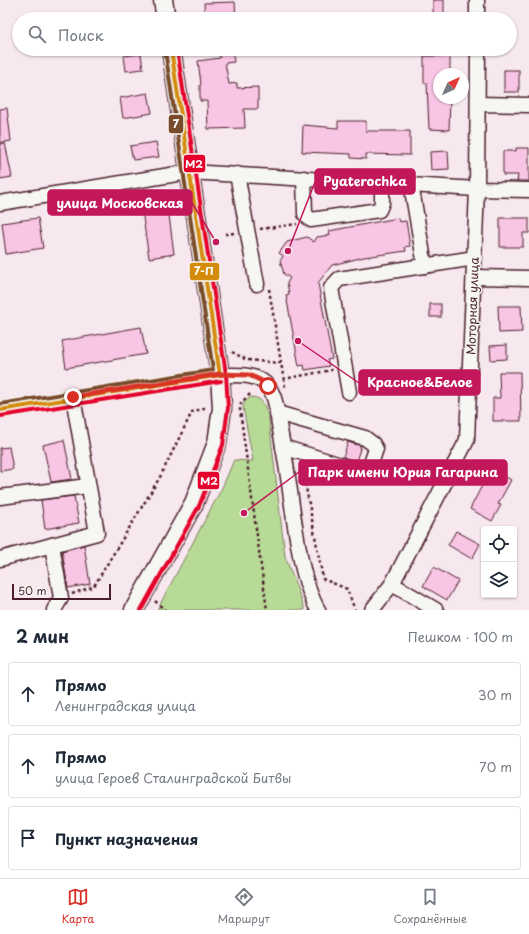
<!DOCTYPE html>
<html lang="ru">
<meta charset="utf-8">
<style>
:root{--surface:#fff;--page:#f2f2f3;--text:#1f2937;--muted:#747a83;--line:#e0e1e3;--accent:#d93025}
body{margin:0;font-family:"Playpen Sans",sans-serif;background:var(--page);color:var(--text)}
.controls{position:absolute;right:12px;bottom:12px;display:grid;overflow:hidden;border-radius:4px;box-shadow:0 1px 3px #0004}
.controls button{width:36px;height:36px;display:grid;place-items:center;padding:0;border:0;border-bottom:1px solid var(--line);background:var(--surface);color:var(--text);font:20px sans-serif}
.compass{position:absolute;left:433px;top:68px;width:36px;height:36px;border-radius:50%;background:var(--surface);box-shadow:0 1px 3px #0004;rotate:45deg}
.scale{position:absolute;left:12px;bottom:10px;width:99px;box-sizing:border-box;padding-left:4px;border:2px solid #4a1f2b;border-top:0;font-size:11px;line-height:14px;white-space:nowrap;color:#4a1f2b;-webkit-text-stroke:3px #f6f6f2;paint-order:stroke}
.stop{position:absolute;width:12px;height:12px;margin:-9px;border:3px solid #d93025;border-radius:50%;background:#fff}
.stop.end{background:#d93025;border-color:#fff;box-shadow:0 1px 4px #0008}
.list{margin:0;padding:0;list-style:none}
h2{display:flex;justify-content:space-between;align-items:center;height:52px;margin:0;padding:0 16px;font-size:17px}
h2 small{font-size:13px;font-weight:400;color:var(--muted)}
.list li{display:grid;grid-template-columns:26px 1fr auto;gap:12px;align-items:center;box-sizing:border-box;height:64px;margin:0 8px 8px;padding:0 8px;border:1px solid var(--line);border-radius:4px}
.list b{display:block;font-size:15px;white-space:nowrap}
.list p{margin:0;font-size:13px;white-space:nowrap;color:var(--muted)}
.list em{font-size:13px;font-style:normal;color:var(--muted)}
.icon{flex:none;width:22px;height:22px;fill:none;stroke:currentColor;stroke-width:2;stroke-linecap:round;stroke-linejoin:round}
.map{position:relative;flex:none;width:529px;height:610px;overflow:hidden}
.search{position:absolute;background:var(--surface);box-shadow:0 1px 3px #0004;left:12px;right:12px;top:12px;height:44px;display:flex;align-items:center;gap:10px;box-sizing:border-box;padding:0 14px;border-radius:22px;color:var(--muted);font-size:15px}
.sheet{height:268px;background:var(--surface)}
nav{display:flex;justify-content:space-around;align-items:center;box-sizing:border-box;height:56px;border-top:1px solid var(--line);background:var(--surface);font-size:11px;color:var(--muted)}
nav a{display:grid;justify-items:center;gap:2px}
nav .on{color:var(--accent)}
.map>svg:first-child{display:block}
.green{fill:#b7db96;stroke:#807d60}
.building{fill:#f8c5e4;stroke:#4a1f2b}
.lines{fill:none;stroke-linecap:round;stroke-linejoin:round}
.minor-casing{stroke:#4a1f2b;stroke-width:17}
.major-casing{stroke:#4a1f2b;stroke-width:21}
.path{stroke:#4a1f2b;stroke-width:2.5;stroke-dasharray:3 3;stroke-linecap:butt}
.minor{stroke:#f6f6f2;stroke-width:14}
.major{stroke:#f6f6f2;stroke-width:18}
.bus-1-casing{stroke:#f6f6f2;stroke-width:7}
.bus-2-casing{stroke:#f6f6f2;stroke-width:7}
.bus-3-casing{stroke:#f6f6f2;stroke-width:7}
.bus-1{stroke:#d48b09;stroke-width:4}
.bus-2{stroke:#e4002b;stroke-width:4}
.bus-3{stroke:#7a4b2a;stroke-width:4}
.route{stroke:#d93025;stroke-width:5}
.labels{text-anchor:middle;stroke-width:3;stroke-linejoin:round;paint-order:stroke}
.street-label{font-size:12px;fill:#4a1f2b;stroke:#f6f6f2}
.leader{fill:none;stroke:#c2185b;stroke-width:1.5}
.callout-dot{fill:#c2185b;stroke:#f6f6f2;stroke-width:1.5}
.callout{fill:#c2185b;stroke:#c2185b;stroke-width:1.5}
.callout-label{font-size:13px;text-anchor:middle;font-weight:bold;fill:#fff}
.line-badge{stroke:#f6f6f2;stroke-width:1.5}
.badge-label{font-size:11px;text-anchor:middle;font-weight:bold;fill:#fff}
</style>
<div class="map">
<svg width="529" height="610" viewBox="0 0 529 610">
<rect width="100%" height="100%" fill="#f7e7ee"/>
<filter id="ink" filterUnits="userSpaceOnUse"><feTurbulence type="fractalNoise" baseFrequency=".025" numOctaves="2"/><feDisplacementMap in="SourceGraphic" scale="8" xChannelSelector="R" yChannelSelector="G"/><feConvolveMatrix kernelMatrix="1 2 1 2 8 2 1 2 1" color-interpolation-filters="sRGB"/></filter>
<g filter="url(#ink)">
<path class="green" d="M251,397C264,397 266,409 269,420L285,556L305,610H157L222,488L234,460L253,461L243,407L244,402Z"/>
<g class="building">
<rect x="433" y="0" width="11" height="19"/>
<path d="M235,2L236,19H205L204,3Z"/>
<path d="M232,49L234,62L225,63L229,84L237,83V88L258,87V109H244L245,128L208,129L207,101H200V85L201,84L198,61L220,58L219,51Z"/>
<path d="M141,54L143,69L126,71L124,56Z"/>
<path d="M424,56H450V74H439V98H450L449,130L429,129L427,83H424Z"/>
<rect x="504" y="70" width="15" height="22"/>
<path d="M148,93L152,113L123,118L120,98Z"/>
<path d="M7,108L11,141L0,143V109Z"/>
<path d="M338,121H366V131H410V155L366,154V159L351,158V154L302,152L303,125L338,128Z"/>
<path d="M156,142L159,157L133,160L130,146Z"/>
<path d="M5,143L12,177L0,179V144Z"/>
<path d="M516,148H529V181H517L518,175H503V151H516Z"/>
<path d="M448,151L449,169L431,170L430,152Z"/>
<path d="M167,200L174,254L149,258L141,204Z"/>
<path d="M38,218L43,248L6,254L2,223Z"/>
<path d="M398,218L399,222L406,221L410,246L405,247L406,251L364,257L332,265L318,283L332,359L327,360L329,366L305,370L304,365L299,366L286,295L289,294L287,283L290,278L284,274L280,261L283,256L279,253L287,242L307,237L314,242L317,237L330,235L329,231Z"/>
<path d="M500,218H529V233H523V247H500Z"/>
<rect x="430" y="304" width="11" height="13"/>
<path d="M498,306H521L522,332L499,333Z"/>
<path d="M141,327L146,354L66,368L62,341Z"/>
<path d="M507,345V359L491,360L490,346Z"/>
<path d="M499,372H520L521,421H493V398H500Z"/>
<path d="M64,440L72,479L51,482L43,445Z"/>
<path d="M348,442L361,446L356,461L343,457Z"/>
<path d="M9,447L13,469L0,471V448Z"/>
<path d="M491,468L511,480L498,504L501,505L492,521L470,509Z"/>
<path d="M74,496L79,523L45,529L41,500Z"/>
<path d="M456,531L480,544L472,559L448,545Z"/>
<path d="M84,545L90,584L68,588L62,551Z"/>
<path d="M434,567L458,581L447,600L423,586Z"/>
</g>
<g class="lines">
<g class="minor-casing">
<g id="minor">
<path d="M477,0V19"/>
<path d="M479,104L529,105"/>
<path d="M237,174L257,284"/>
<path d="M304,178L305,214L311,220L379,210L382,203V182"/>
<path d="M411,184L425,266"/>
<path d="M0,203L189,172L477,189L529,190"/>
<path d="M474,277L529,278"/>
<path d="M349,392L331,288L339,279L475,258"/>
<path d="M0,410L220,375C236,375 254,373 266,384C277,395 277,415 280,430C286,460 290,490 294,520C299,550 303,583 318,610"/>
<path d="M277,413L365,438L373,444L376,449C372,459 372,469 360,471L283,447"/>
<path d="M0,497L88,486"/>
<path d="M52,545L61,598L54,610"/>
<path d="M0,559L97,533L73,397"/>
<path d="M392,584L436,610"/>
<path d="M372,610L392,584L467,440L477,189L478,49"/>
</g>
</g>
<g class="major-casing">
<g id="major">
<path d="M163,0L166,19"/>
<path d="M134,610L194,503L217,443L222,408L220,375L171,49"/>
</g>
</g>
<g class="path">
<path d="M260,229L297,224"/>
<path d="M225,234L235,233"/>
<path d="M269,289L285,387"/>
<path d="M232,352L247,360L281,363"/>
<path d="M283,379L332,370"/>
<path d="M250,394L241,403L240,410L267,610"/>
<path d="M302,466L323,579L347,589L355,610"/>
<path d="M72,594L94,586L160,477L192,412L207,407"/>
<path d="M155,601L165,610"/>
</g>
<use href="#minor" class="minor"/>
<use href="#major" class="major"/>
<g class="bus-1-casing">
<g id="bus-1">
<path d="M171,49L220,375"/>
<path d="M0,410L220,375"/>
</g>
</g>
<g class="bus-2-casing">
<g id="bus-2">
<path d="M1,416L221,381"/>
<path d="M141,610L199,506L223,445L228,408L226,374L177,49"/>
</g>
</g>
<g class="bus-3-casing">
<path id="bus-3" d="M0,404L213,370L165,50"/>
</g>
<use href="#bus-1" class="bus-1"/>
<use href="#bus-2" class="bus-2"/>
<use href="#bus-3" class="bus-3"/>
</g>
</g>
<g class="lines" filter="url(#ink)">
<path class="route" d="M73,397L220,374L249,375L260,380L268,386"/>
</g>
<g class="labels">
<g class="street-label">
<text transform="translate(473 306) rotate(-88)" y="4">Моторная улица</text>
</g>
</g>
<path class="leader" d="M288 251L315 182M216 242L192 203M298 341L359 383M244 513L299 472"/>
<g class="callout-dot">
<circle cx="288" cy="251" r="4"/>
<circle cx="216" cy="242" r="4"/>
<circle cx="298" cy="341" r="4"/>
<circle cx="244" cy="513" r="4"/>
</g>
<g class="callout">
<rect x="315" y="169" width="100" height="25" rx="4"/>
<rect x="48" y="190" width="144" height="25" rx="4"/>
<rect x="359" y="370" width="121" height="25" rx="4"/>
<rect x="299" y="460" width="208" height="25" rx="4"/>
</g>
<g class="callout-label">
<text x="365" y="186">Pyaterochka</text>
<text x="120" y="208">улица Московская</text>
<text x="420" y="387">Красное&amp;Белое</text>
<text x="403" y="477">Парк имени Юрия Гагарина</text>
</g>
<g class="line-badge">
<rect x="168" y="114" width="16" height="20" rx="4" fill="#7a4b2a"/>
<rect x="183" y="154" width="23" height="19" rx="4" fill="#e4002b"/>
<rect x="189" y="262" width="31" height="19" rx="4" fill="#d48b09"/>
<rect x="197" y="471" width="23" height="19" rx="4" fill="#e4002b"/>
</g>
<g class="badge-label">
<text x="176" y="128">7</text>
<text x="194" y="168">М2</text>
<text x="204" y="275">7-П</text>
<text x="209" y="485">М2</text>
</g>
</svg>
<div class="controls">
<button><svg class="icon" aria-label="locate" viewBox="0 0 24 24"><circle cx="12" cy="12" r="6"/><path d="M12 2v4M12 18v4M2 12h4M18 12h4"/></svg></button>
<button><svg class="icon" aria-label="layers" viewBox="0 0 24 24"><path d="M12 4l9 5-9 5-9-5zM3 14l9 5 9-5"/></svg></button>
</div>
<svg class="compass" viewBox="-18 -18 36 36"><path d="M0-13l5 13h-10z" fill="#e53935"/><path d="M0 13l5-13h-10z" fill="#747a83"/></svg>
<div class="scale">50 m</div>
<div class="stop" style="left:268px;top:386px"></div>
<div class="stop end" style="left:73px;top:397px"></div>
<div class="search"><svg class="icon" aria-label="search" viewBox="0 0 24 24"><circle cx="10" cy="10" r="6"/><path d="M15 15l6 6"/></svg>Поиск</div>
</div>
<section class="sheet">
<h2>2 мин<small>Пешком · 100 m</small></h2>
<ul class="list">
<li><svg class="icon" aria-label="ahead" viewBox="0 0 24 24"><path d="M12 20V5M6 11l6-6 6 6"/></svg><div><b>Прямо</b><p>Ленинградская улица</p></div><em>30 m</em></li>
<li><svg class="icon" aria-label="ahead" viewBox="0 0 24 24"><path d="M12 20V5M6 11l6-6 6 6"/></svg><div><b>Прямо</b><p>улица Героев Сталинградской Битвы</p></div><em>70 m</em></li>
<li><svg class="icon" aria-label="arrive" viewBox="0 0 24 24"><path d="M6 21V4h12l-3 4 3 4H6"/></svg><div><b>Пункт назначения</b></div></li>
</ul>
</section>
<nav>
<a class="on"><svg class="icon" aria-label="map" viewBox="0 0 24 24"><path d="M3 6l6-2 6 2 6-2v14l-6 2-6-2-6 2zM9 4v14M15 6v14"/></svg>Карта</a>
<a><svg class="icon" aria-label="directions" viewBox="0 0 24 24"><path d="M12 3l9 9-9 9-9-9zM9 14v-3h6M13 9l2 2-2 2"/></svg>Маршрут</a>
<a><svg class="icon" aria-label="saved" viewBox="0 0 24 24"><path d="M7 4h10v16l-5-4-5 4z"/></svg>Сохранённые</a>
</nav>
